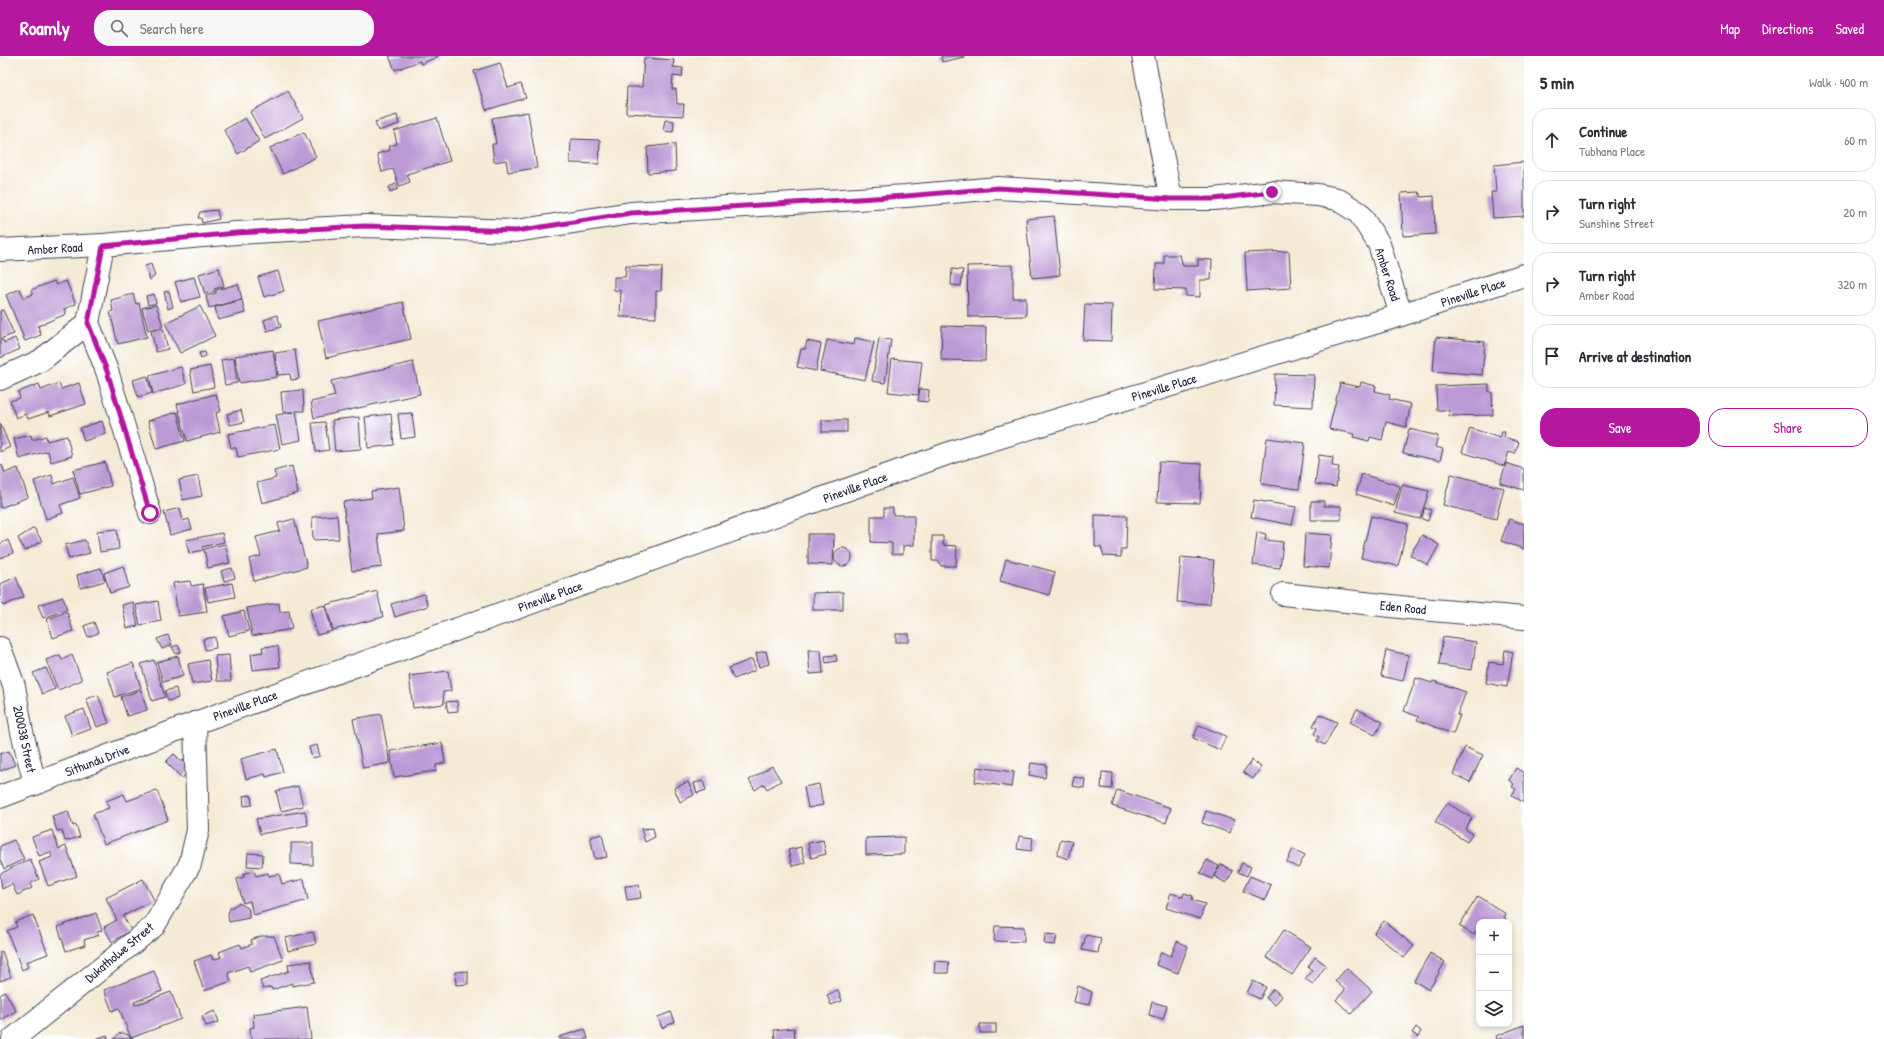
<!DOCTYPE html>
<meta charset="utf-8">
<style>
:root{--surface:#fff;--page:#f7f7f7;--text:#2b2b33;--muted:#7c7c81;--line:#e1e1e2;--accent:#b5179e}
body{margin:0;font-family:"Patrick Hand",sans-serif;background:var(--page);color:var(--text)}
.controls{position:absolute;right:12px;bottom:12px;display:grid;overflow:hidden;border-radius:8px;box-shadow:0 2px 6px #0003}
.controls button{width:36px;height:36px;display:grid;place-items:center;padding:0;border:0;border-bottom:1px solid var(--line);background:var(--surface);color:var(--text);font:20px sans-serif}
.stop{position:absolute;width:12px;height:12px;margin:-9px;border:3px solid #b5179e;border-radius:50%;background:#fff}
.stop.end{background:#b5179e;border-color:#fff;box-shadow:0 1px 4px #0008}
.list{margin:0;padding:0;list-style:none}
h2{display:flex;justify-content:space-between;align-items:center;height:52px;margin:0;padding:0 16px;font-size:17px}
h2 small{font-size:13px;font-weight:400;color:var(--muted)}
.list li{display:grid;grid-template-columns:26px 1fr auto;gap:12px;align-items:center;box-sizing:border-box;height:64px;margin:0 8px 8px;padding:0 8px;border:1px solid var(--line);border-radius:16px}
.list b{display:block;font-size:15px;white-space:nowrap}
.list p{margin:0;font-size:13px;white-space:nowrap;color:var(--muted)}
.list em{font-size:13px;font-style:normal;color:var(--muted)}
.actions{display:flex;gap:8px;padding:12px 16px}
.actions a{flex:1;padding:9px 0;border:1px solid var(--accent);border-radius:16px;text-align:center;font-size:14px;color:var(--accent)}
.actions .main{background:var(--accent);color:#fff}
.icon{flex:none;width:22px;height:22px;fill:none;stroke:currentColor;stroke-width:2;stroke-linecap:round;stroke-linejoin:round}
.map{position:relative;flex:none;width:1524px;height:983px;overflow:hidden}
header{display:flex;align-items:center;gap:24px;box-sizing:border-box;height:56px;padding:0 20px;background:var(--accent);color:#fff}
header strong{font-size:19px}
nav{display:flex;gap:22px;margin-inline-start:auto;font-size:14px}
.search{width:280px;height:36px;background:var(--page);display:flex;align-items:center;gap:10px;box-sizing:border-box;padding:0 14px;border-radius:16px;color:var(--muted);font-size:15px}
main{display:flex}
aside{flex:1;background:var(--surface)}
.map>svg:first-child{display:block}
.building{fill:#bb99d4}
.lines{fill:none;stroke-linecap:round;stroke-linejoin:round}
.minor-casing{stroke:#424052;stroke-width:24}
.minor{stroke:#fff;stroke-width:22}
.route{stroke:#b5179e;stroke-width:5}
.labels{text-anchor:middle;stroke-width:3;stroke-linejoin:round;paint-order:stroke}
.street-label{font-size:13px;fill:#22223b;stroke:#fff}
</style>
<header>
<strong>Roamly</strong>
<div class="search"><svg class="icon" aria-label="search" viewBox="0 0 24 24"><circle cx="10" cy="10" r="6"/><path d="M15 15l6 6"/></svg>Search here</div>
<nav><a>Map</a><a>Directions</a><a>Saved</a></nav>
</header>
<main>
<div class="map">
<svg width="1524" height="983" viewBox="0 0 1524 983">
<rect width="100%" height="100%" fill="#fff"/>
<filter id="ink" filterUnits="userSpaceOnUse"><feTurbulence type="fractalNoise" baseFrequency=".025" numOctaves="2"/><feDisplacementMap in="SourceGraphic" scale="8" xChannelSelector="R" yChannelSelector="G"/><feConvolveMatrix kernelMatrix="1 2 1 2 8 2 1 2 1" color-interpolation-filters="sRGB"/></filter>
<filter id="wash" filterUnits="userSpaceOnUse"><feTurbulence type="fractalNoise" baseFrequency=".012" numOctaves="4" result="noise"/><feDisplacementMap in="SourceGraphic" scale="16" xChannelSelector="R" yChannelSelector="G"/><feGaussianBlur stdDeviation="0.9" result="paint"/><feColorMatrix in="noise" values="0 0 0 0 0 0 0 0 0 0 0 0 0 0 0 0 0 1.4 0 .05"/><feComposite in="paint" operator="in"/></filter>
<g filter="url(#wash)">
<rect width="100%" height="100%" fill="#f4ebd7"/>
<g id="blocks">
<g class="building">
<path d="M389,0H439L421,8L420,5L395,14Z"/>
<path d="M941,0H964V1L942,6Z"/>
<path d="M644,2L674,4L673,11L683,12L682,21L673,20L672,33H676L677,48H684L683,60L626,57L627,31H642Z"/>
<path d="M500,7L508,32L521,28L526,42L486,54L474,15Z"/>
<path d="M288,35L303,62L265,83L250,56Z"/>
<path d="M528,56L537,112L508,116L506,104L494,106L492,88H496L492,62Z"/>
<path d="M397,59L399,68L378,75L375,66Z"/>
<path d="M245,62L259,85L238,98L224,74Z"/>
<path d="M437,62L450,105L407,118L410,126L399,130L393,113L382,116L377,98L390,94L389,90L397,88L394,75Z"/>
<path d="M665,64L674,65L673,76L663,75Z"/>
<path d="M304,76L316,101L283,118L270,92Z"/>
<path d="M571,83L600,84L599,108L570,107Z"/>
<path d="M675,88L676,115L648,117L647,91Z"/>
<path d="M1524,106V160L1493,162L1491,136H1496L1494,109Z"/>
<path d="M396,128L398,133L390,136L389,131Z"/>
<path d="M1419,136L1421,141L1434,140L1435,178L1403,180L1401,137Z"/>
<path d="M217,154L219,163L202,167L201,162H198L200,156Z"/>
<path d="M1054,160L1060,219L1032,222L1026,163Z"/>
<path d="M1289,195L1291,232L1247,235L1245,197Z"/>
<path d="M1164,199H1180L1183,210H1198V203L1212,204L1211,224H1200V241L1186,240V234L1155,233L1156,208H1164Z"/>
<path d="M151,208L155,220L150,224L145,210Z"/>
<path d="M1013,209V242H1026V260L968,261L967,210Z"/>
<path d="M626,210L662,211L661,235H656V262L620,261L621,235L614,234V221H625Z"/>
<path d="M219,212L224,230L214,233L215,235L205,238L199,218Z"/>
<path d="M952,213L963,214L961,230L951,229Z"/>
<path d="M278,215L284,235L264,241L258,221Z"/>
<path d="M194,221L200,241L181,246L175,226Z"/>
<path d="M54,225L56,229L66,225L76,248L64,253L66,258L38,270L41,279L25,285L6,239L20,233L24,242L33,238L31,234Z"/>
<path d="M238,228L242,243L209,252L206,240L216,237V234Z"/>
<path d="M169,235L173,251L168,253L164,236Z"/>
<path d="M133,238L136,248L139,247L147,281L118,288L110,256L113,255L111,244Z"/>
<path d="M154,238L156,247L148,249L146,240Z"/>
<path d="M242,244L245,257L218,264L215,251Z"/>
<path d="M403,246L411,283L326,302L318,265Z"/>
<path d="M1085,248L1112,249L1111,285L1083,284Z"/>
<path d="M156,249L163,270L148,274L142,252Z"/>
<path d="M200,250L215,280L180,297L165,267Z"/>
<path d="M3,254L14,278L0,283V255Z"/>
<path d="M277,259L281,271L267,275L264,264Z"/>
<path d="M942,270L986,271L985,305L941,304Z"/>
<path d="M163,272L168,293L156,296L151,275Z"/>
<path d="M1436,281L1485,286L1482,319L1433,315Z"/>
<path d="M15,282L20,293L0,302V285L3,284L4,287Z"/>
<path d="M855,282L874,286L865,324L820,315L827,284L854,289Z"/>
<path d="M879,282L891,284L885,327L872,325Z"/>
<path d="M807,285L821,288L816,315L797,311L801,293H805Z"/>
<path d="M273,294L277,321L239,327L235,300Z"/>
<path d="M295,294L299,323L291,324L290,318L278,319L275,297Z"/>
<path d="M205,296L206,300L201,302L199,297Z"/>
<path d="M234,302L237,327L225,329L221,304Z"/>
<path d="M892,303L922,306L918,339L888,336Z"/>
<path d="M413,306L420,338L314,362L311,346L335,340L331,325Z"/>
<path d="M210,310L214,331L194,335L190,314Z"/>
<path d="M181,311L186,328L153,338L149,320Z"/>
<path d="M1275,318L1314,319L1313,351L1274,349Z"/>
<path d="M147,320L152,337L138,341L133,324Z"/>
<path d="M1361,326L1376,330L1375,335L1390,339L1389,343L1411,348L1406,371L1386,366L1382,384L1370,381L1369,385L1353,381L1354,378L1329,373L1340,327L1360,331Z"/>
<path d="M59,327L61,333L79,327L86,348L50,360L49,356L28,363L26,358L16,362L10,345L20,342L18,336L39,328L41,334Z"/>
<path d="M1489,328V336H1492L1493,359L1449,360V354H1437L1436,330Z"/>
<path d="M920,333L929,334L928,346L918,345Z"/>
<path d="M303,334L304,355H296L301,384L282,388L276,359L294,356H283L281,336Z"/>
<path d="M216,338L221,355L216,357L220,376L187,385L177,348Z"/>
<path d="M241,354L244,366L230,369L227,358Z"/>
<path d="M177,356L185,385L156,393L148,365Z"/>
<path d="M412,357L415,381L401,383L398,358Z"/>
<path d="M391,358L394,389L368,392L365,361Z"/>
<path d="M359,361L361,393L335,395L332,364Z"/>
<rect x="822" y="364" width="25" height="12"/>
<path d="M102,365L106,378L84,385L80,372Z"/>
<path d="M325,366L329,394L316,396L312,367Z"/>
<path d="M0,367L10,391L0,396Z"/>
<path d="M275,369L280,393L238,401L236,392H231L228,378Z"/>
<path d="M1470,372L1500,382L1502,376H1505L1504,381L1519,386L1515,398L1509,396L1504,410L1462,396Z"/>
<path d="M1409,373L1438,380L1435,391L1443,393L1440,405L1403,397Z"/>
<path d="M31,379L32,384L46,380L47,385L67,380L72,400L51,406L48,395L19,403L14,383Z"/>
<path d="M1267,382L1305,387L1299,433L1261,428Z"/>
<path d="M1319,399L1333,401L1332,410L1339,411L1336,431L1315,428Z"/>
<path d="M105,406L111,430L80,438L73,414Z"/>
<path d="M1159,406L1202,408L1200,447L1157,446Z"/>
<path d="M1506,407L1524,413V434L1500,427Z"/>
<path d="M0,409H2L5,417L18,412L28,441L0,452Z"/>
<path d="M292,410L298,437L262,447L257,427L276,422L274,415Z"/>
<path d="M1362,418L1400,430L1394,450L1356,438Z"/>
<path d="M1451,418L1504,432L1496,463L1443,449Z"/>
<path d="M52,419L54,428L73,421L80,442L60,449L63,457L46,463L34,425Z"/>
<path d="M198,420L202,440L183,444L179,424Z"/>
<path d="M1402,429L1429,435L1420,463L1395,457Z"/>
<path d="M399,431L404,475L378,478L382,511L352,515L343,446L372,442L371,435Z"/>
<path d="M1254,444L1296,451L1292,469L1251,461Z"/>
<path d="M1311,445H1324V450H1341V464H1311Z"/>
<path d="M180,452L183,465L189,463L192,473L170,479L164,456Z"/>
<path d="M884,452H893V459H914V489L903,490V498H892V487L871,486V460H884Z"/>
<path d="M1424,452L1431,454L1428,465L1422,463Z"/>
<path d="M337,459L339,483L313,484L312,461Z"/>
<path d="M1095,459L1127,460L1126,493H1121V501L1104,500L1101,491H1095Z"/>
<path d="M1371,460L1408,468L1398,510L1361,502Z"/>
<path d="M294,463L307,511L254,525L249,503L261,500L256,481L280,475L278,467Z"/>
<path d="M1509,463L1524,468V493L1501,485Z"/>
<path d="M34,472L42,485L25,495L18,482Z"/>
<path d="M117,473L119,493L100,496L97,475Z"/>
<path d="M1257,476L1266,478L1265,484L1283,486L1280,512L1253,509Z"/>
<path d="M222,477L224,486L202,491L203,494L189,497L186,484Z"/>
<path d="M1305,477L1332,479L1329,512L1303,510Z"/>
<path d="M808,478H834L833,509L808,508Z"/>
<path d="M1422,479L1439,489L1428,509L1410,499Z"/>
<path d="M932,480H943V489L957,490L956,510H941L939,505H932Z"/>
<path d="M8,484L13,497L0,502V488Z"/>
<path d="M85,484L90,497L69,503L65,489Z"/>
<path d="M225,488L230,507L208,512L204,493Z"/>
<circle cx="843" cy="501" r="9"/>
<path d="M1181,501L1214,504L1210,548L1177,546Z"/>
<path d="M1006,503L1055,516L1049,539L1000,525Z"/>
<path d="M123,510L129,531L110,537L104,517Z"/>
<path d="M101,512L105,525L80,532L77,519Z"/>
<path d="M232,512L235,522L224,525L221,515Z"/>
<path d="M16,521L24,541L3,550L0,541V528Z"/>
<path d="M190,525L191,530L203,528L207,556L178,560L173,527Z"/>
<path d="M232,527L235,541L208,546L205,532Z"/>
<path d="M377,535L383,561L333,574L326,549Z"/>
<path d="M843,536V554H813V537Z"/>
<path d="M424,538L428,550L395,561L391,548Z"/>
<path d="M63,541L67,554L43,562L38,549Z"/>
<path d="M158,545L161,565L140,569L136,549Z"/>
<path d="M133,546L138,570L127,572L122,549Z"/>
<path d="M279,547L280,556L289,555L292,573L252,580L247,552Z"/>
<path d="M325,549L332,575L317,579L310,553Z"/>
<path d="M244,555L249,575L229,580L224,560Z"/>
<path d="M67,556L73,575L53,582L47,563Z"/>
<path d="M94,566L98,577L88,581L84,570Z"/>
<rect x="896" y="578" width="13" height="8"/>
<path d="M168,579L172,589L162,593L157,583Z"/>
<path d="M215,581L216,592L205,594L203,583Z"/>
<path d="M1443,581L1476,586L1472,614L1439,609Z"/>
<path d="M178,589L181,596L176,598L172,591Z"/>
<path d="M278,590L280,611L253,614L251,598L263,596L262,591Z"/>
<path d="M808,594H821L823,617L810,618Z"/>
<path d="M1386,594L1409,599L1403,625L1381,620Z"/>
<path d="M1505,594L1513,596L1507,631L1486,627L1489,606L1503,608Z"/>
<path d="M766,595L769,608L759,611L756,597Z"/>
<path d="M60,599L62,604L72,599L82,624L58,634L46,604Z"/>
<path d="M229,599L231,625H217L215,600Z"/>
<path d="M836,599L837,605L826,607L825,600Z"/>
<path d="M178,600L183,620L163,626L157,606Z"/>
<path d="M752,603L756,614L734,623L729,612Z"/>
<path d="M154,604L165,641L152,645L141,608Z"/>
<path d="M208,604L212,625L192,628L188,608Z"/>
<path d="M133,607L141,632L115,641L107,616Z"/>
<path d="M46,612L55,633L42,638L33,617Z"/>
<path d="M448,615L451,635L443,636L444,648L413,652L409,620Z"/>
<path d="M1416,622L1432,627L1433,625L1466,636L1457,659H1460L1453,678L1417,664L1419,661L1404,655Z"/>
<path d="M176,632L178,642L168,645L165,635Z"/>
<path d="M141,634L147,654L127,660L121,641Z"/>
<path d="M98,639L109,667L97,671L86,643Z"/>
<path d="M457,645L458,655L448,656L446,646Z"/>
<path d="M84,653L91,673L72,680L65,660Z"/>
<path d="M1357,653L1383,666L1375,679L1350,666Z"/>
<path d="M381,658L390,707L363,712L353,663Z"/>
<path d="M1319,658L1337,666L1325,689L1317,685L1319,681L1314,678L1317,672L1313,670Z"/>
<path d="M1199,669L1226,680L1220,694L1193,682Z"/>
<path d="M442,687L445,707L436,709V715L394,721L390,695Z"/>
<path d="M317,689L320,700L312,702L309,691Z"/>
<path d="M1465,691L1483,699L1470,726L1453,718Z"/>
<path d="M277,693L283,716L266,721L265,718L246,723L241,703Z"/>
<path d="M9,695L15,709L0,715V698Z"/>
<path d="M174,698L182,706L183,704L191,714L182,722L166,706Z"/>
<path d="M1252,704L1261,711L1253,723L1243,716Z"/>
<path d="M1031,707L1047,709L1045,722L1029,719Z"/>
<path d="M772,710L781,725L767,733L764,728L755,734L749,724Z"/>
<path d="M977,711L1014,716L1012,731L975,726Z"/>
<path d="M1516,712L1524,717V747L1512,739L1516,733L1512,731L1514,728L1509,724Z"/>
<path d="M1102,716L1113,717L1112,733L1101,732Z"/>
<path d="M1074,721L1085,723L1084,732L1072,730Z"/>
<path d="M703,725L706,734L697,737L694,727Z"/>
<path d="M688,726L694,739L680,746L674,732Z"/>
<path d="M819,728L823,749L808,752L804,731Z"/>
<path d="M298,730L303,750L281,755L276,735Z"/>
<path d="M157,734L168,764L104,788L93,758L109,752L106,745L124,738L127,745Z"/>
<path d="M1117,734L1171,752L1166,767L1112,750Z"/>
<path d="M251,739L252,749L244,750L243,740Z"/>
<path d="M1447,747L1472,762L1465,773L1473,778L1467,786L1435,766Z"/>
<path d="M68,755L73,770L76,769L80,781L65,785L62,774L57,775L52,760Z"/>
<path d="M305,755L308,769L260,778L256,763Z"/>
<path d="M1206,755L1234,764L1230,777L1202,767Z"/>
<path d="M653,772L655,781L645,786L641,773Z"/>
<path d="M52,774L59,793L66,790L77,820L48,830L39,806L52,801L50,796L39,800L32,781Z"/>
<path d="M602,778L607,801L595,803L590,781Z"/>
<path d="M1019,780L1033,782L1031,795L1017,793Z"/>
<path d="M904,781V798L866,799V782Z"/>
<path d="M1061,783L1072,786L1068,803L1057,799Z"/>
<path d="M14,784L24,803L4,813L0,804V790Z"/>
<path d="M823,784L826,798L811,802L808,787Z"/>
<path d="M291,787H313V809L291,808Z"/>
<path d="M801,791L805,807L792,810L788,794Z"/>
<path d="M1293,793L1305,799L1298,812L1287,806Z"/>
<path d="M248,797L263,798L262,811L247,810Z"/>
<path d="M30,803L39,823L30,828L32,832L17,839L12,828L2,833L0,818Z"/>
<path d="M1207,804L1219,810L1212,823L1200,817Z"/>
<path d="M1242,807L1251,811L1247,820L1238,816Z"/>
<path d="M1221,808L1233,815L1226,827L1214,820Z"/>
<path d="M254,815L256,820L268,817L269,820L279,818L282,828L304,823L308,844L253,859L250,845L243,847L237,823L244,821L243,818Z"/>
<path d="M1250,820L1271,829L1265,844L1243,835Z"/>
<path d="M143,823L154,844L123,860L131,874L112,886L104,871L117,864L106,842Z"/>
<path d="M639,829L641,842L627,844L625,830Z"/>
<path d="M1171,837L1183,841L1184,837L1193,840L1192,844L1205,848L1200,863L1166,852Z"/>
<path d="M1478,840L1506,858L1504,861L1506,863L1504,866H1479V878L1476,876L1474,879L1459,870Z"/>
<path d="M239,847L248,852L249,855V862L229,866L228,858L230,852Z"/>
<path d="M96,857L102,874L97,876L99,879L84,884L85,889L66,895L58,871Z"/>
<path d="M33,859L48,898L26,906L28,911L22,914L7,875L17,871L15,866Z"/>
<path d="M1384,865L1414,890L1404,902L1374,877Z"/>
<path d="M995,870L1024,871V886L994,885Z"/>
<path d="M1284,874L1311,891L1292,919L1266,901Z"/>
<path d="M313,876L316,888L288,895L285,882Z"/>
<path d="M1045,878L1057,879L1055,889L1044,888Z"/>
<path d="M1086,879L1101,882L1098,897L1082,894Z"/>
<path d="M262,880H274L283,904L250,916L248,910L228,917L231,925L204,935L194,905L211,899L213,904L221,901L219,896L240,888L242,892L252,888L251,884Z"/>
<path d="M1177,885L1188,890L1178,917L1156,909L1161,896L1171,900Z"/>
<path d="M2,895L11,921L0,925V896Z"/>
<path d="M1430,897L1445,906L1429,934L1414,925Z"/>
<path d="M1315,901L1326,909L1313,928L1305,923L1312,914L1308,911Z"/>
<path d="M311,905L314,926L292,930V927L272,934L271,931L263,933L260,925L289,915L288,908Z"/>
<path d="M935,905L949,906L948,917H934Z"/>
<path d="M1347,912L1372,935L1351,958L1336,944L1345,934L1335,925Z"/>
<path d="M154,915L162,935L134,946L135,949L171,936L181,963L131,982L119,952L112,955L104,934Z"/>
<path d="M468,915V928L456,929L455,916Z"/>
<path d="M1253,925L1266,931L1260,943L1247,937Z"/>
<path d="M1078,930L1092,936L1089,949L1074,946Z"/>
<path d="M1273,933L1282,940L1275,949L1266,942Z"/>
<path d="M838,934L842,945L831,949L827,939Z"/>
<path d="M5,936L16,955L0,964V939Z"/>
<path d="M1152,946L1167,950L1163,963L1149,959Z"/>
<path d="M307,951L311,983H251L250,972L254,971L253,958Z"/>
<path d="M215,955L219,966L206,970L202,960Z"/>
<path d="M671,956L675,966L662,972L658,961Z"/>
<rect x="980" y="968" width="16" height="9"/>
<path d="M1524,969V983H1497L1496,980Z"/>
<path d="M1416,971L1421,975L1418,981L1412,977Z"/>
<path d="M794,972L795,983H775L774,974Z"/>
<path d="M585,973L588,983H560L559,981Z"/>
<path d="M123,977L128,979L131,983H114L118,978Z"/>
<path d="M107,979L108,983H95Z"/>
</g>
</g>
</g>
<g filter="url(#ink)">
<use href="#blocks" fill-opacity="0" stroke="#424052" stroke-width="1"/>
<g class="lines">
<g class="minor-casing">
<g id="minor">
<path d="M1143,0L1171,143"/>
<path d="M0,194L103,189L236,177L365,170L516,175L631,157L906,140L998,132L1171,143H1214L1272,136L1318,139L1337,143L1359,157L1379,188L1401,259"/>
<path d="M88,267L107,315L150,457"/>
<path d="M0,323L40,305L88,267L103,189"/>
<path d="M1283,538L1409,552L1524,562"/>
<path d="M0,592L14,630L22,676L35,728"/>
<path d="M0,741L195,667L955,395L1401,259L1524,219"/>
<path d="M13,983L154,870L190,808L198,774L195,667"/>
</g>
</g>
<use href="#minor" class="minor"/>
</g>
</g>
<g class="lines" filter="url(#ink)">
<path class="route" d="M150,457L107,315L88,267L103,190L236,177L365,170L516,175L631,157L906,140L998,132L1171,143H1214L1272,136"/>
</g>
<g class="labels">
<g class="street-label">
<text transform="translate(55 192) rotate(-3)" y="5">Amber Road</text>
<text transform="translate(1388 218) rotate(72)" y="5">Amber Road</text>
<text transform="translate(1473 236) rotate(-18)" y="5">Pineville Place</text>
<text transform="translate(1164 331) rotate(-17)" y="5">Pineville Place</text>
<text transform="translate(855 431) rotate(-20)" y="5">Pineville Place</text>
<text transform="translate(550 540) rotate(-20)" y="5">Pineville Place</text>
<text transform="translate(1403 551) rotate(6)" y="5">Eden Road</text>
<text transform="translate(245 649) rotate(-20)" y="5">Pineville Place</text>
<text transform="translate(25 683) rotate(78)" y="5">200038 Street</text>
<text transform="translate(97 704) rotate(-21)" y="5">Sithundu Drive</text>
<text transform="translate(119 896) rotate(-40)" y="5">Dukatholwe Street</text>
</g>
</g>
</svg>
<div class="controls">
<button>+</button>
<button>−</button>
<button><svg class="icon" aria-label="layers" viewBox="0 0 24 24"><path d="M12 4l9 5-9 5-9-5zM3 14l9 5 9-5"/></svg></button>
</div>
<div class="stop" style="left:150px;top:457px"></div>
<div class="stop end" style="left:1272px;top:136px"></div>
</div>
<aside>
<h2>5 min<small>Walk · 400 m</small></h2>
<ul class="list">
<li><svg class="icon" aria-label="ahead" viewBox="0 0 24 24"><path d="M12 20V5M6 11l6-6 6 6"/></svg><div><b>Continue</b><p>Tubhana Place</p></div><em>60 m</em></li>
<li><svg class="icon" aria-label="right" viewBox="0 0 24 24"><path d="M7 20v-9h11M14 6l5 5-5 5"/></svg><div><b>Turn right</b><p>Sunshine Street</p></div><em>20 m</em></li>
<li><svg class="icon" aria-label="right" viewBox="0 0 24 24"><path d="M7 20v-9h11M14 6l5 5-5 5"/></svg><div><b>Turn right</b><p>Amber Road</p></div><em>320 m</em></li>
<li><svg class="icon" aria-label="arrive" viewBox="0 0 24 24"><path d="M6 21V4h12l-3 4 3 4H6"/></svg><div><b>Arrive at destination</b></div></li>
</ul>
<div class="actions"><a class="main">Save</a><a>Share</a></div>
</aside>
</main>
